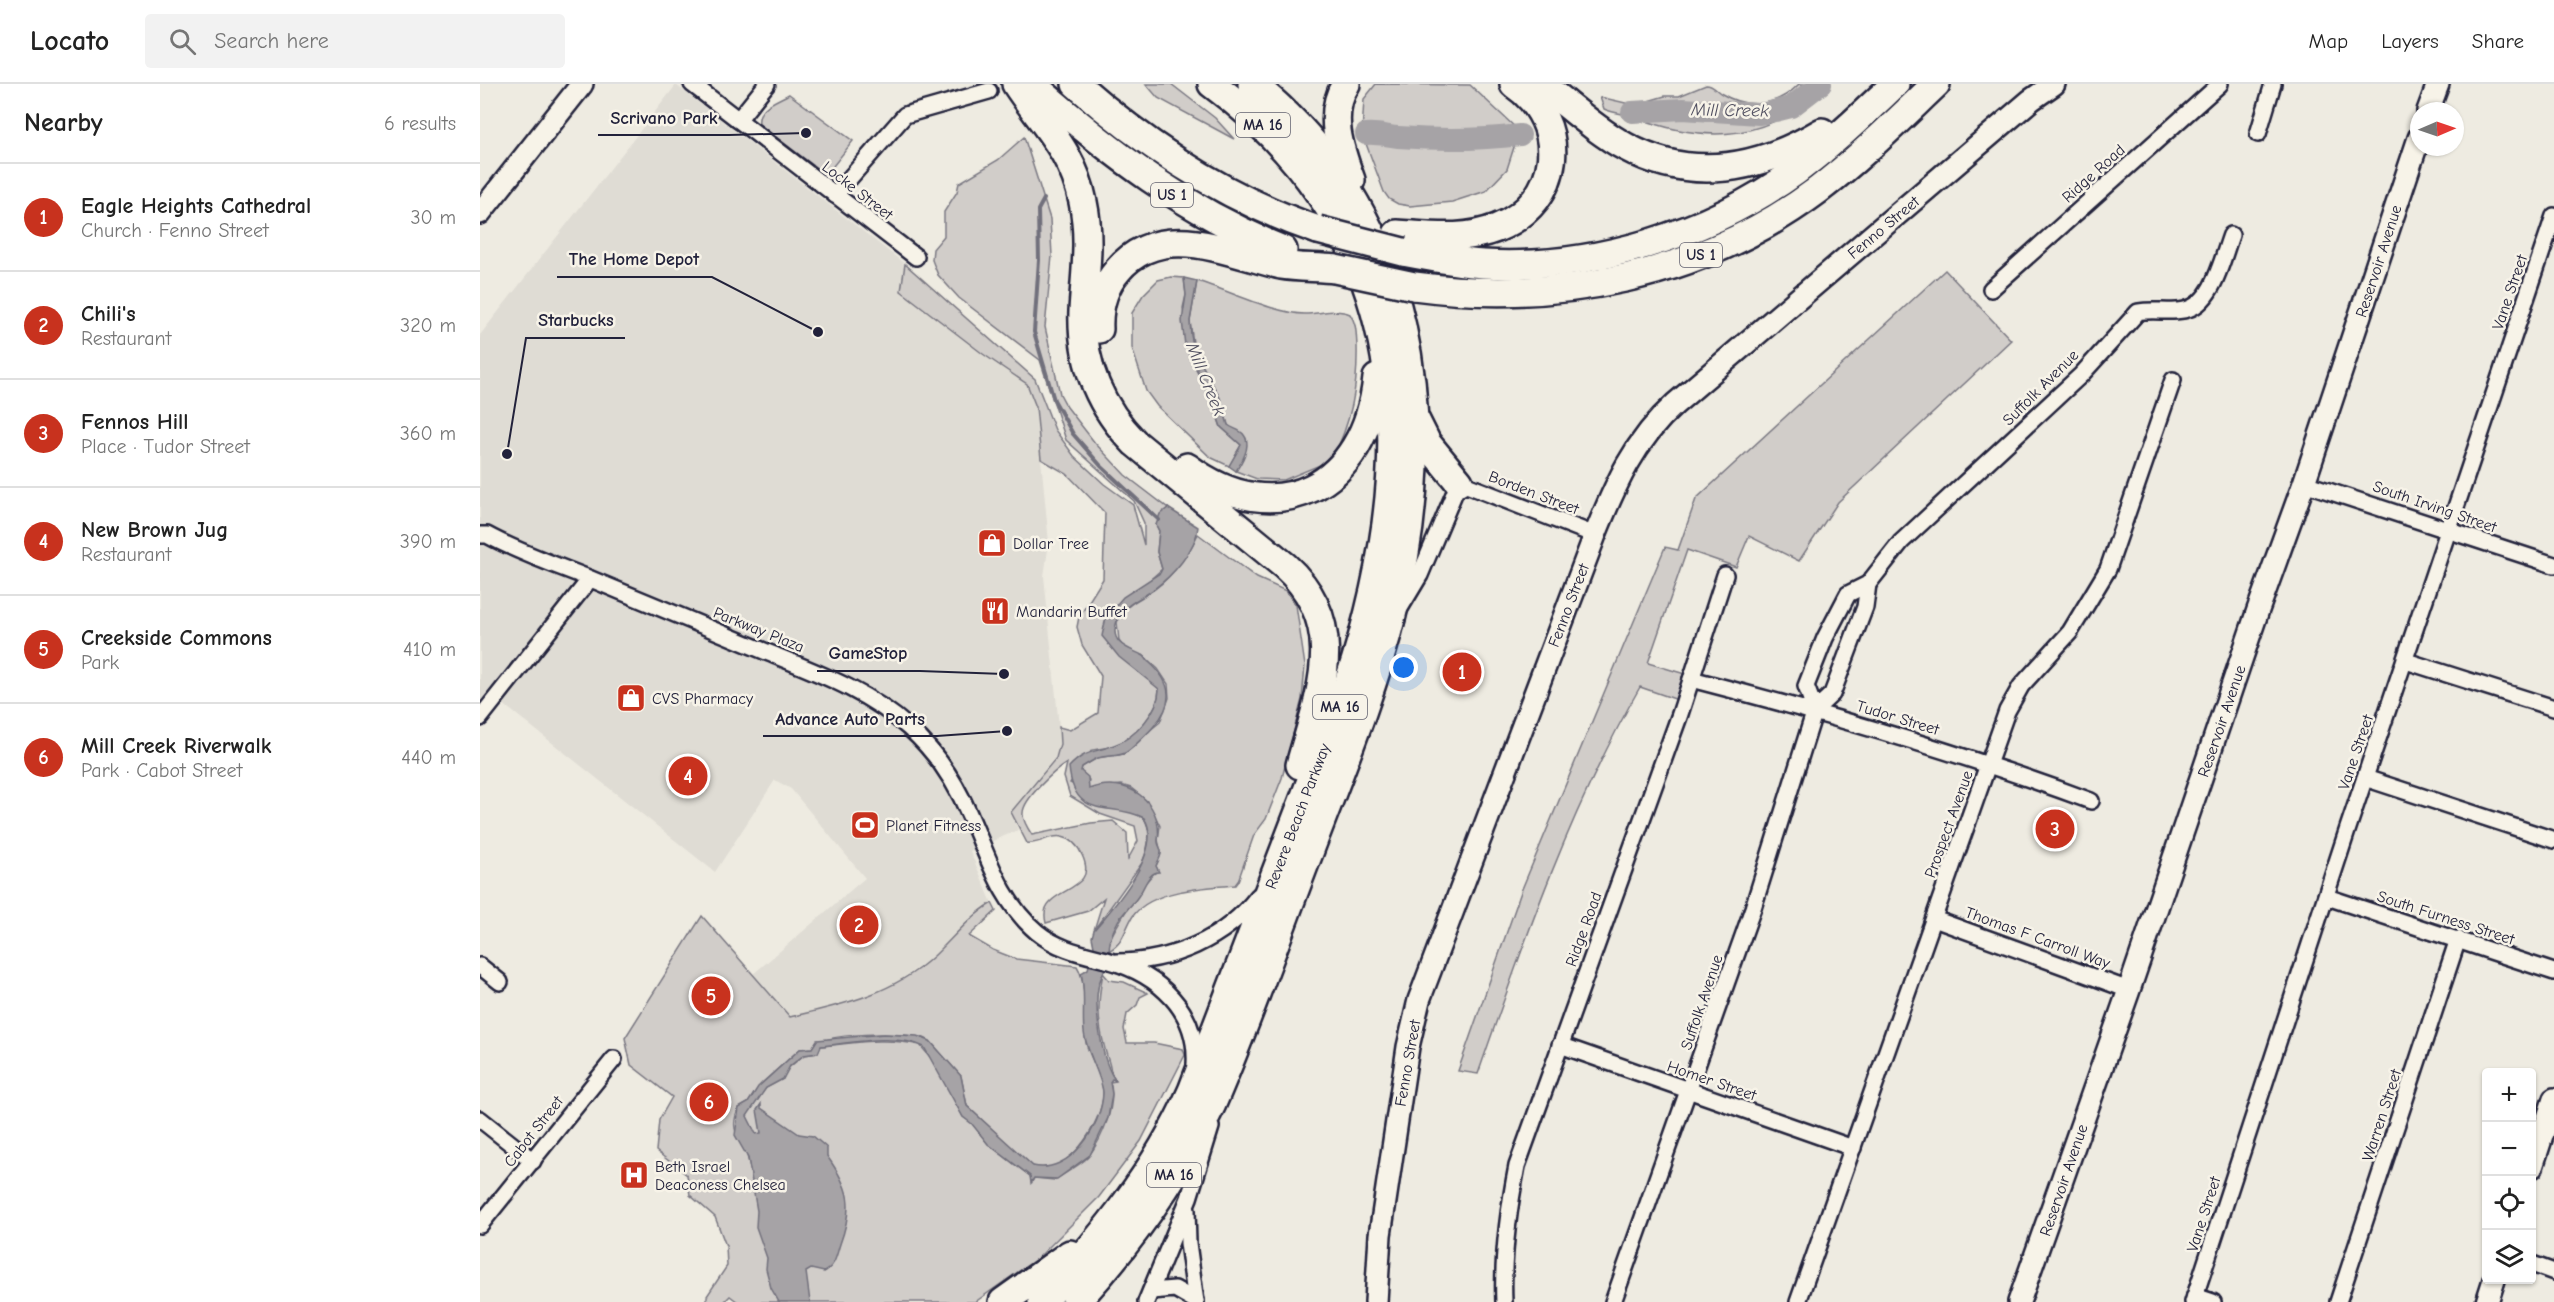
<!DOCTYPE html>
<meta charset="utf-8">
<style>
:root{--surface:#fff;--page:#f2f2f2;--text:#222;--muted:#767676;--line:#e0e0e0;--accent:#c8321e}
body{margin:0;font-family:"Comic Neue",sans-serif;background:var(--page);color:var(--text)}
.controls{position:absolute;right:18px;bottom:18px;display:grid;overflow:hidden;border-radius:6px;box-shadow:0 2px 4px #0004}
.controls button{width:54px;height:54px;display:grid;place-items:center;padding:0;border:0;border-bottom:2px solid var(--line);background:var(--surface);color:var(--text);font:30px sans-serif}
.compass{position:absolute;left:1930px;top:18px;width:54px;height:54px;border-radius:50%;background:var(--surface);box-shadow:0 2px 4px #0004;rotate:88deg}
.you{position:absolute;left:924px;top:584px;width:21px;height:21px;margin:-15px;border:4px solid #fff;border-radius:50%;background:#1a73e8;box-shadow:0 0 0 9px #1a73e833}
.badge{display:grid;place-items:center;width:39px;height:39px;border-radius:50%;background:var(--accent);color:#fff;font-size:20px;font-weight:700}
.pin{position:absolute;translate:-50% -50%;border:3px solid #fff;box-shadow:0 2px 6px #0006}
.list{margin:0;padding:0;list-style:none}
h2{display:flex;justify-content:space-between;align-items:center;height:78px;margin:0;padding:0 24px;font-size:26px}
h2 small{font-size:20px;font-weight:400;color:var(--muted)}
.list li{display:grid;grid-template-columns:39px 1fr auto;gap:18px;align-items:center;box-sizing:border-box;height:108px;padding:0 24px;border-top:2px solid var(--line)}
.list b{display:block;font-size:22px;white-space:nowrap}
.list p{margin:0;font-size:20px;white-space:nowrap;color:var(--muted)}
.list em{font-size:20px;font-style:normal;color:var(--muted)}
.icon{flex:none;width:33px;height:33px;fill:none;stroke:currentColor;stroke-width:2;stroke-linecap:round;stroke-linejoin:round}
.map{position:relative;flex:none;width:2074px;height:1218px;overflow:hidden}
header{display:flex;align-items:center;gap:36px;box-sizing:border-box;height:84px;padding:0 30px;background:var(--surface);border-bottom:2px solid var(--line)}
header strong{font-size:28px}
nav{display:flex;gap:33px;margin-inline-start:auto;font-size:21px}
.search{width:420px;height:54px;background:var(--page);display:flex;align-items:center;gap:15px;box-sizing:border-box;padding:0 21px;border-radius:6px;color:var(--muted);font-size:22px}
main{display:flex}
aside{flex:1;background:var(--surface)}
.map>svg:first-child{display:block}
.built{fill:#dfdcd4}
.green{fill:#d1cdc9;stroke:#7a7882;stroke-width:1.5;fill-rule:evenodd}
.water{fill:#a6a3a6;stroke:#716f7b;stroke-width:1.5}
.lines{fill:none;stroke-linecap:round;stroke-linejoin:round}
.stream{stroke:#716f7b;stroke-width:4}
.river{stroke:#a6a3a6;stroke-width:22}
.street-casing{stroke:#22223b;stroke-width:20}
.secondary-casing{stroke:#22223b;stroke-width:26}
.highway-casing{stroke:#22223b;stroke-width:32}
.street{stroke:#f7f3e8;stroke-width:15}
.secondary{stroke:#f7f3e8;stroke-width:21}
.highway{stroke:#f7f3e8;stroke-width:27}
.highway-bridge-casing{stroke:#22223b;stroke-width:32;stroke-linecap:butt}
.highway-bridge{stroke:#f7f3e8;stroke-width:27}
.labels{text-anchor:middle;stroke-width:5;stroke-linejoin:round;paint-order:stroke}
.shield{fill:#f7f3e8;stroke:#62616f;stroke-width:1.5}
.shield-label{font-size:15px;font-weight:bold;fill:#22223b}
.street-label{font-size:16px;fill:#22223b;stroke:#f7f3e8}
.poi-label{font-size:16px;fill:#22223b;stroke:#f7f3e8;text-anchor:start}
.water-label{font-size:18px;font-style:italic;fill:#504f60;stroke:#f7f3e8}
.leader{fill:none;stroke:#22223b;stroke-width:2}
.callout-dot{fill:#22223b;stroke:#f7f3e8;stroke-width:2}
.callout-label{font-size:18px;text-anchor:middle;font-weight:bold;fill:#22223b;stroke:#f7f3e8;stroke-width:5;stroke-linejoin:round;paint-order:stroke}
</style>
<header>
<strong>Locato</strong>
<div class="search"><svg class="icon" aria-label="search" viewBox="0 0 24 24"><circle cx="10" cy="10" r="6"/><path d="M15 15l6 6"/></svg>Search here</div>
<nav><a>Map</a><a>Layers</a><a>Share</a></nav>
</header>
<main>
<aside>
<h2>Nearby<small>6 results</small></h2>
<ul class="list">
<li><span class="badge">1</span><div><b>Eagle Heights Cathedral</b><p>Church · Fenno Street</p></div><em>30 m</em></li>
<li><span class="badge">2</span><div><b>Chili's</b><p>Restaurant</p></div><em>320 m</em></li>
<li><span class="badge">3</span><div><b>Fennos Hill</b><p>Place · Tudor Street</p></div><em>360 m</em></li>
<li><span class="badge">4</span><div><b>New Brown Jug</b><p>Restaurant</p></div><em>390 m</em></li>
<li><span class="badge">5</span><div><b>Creekside Commons</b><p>Park</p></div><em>410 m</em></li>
<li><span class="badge">6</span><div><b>Mill Creek Riverwalk</b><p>Park · Cabot Street</p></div><em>440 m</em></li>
</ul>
</aside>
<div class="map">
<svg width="2074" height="1218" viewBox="0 0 2074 1218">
<rect width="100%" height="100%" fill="#eeebe1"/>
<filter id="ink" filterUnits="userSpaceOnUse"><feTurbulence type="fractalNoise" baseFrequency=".0167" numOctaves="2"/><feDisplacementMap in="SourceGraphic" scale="12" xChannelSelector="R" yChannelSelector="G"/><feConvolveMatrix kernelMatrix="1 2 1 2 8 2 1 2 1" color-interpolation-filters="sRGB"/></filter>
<g filter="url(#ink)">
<path class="built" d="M196,1L425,180L421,207L503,270L544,297L550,304L556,323L569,459L564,492L579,643V668L531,728L538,746L490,767L512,819L494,831L452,874L408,904L376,917L310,933L272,891L385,794L311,705L295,696L235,788L8,608L0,617V251Z"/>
<g class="green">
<path d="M666,0H691L735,34L754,55L678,14Z"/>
<path d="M896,0L990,1L1036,44L1035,60L1027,85L1006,107L972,118L930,122L918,120L909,115L904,108L882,49L884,15Z"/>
<path d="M1319,0H1347C1290,57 1228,61 1155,33C1145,30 1133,29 1124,25L1120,13L1154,21L1185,12H1199L1226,1C1234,1 1236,7 1242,10C1268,26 1298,22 1319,0Z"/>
<path d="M309,10L373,57L346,91L279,40C276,23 297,17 309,10Z"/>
<path d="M544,53L570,135L572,172L565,243L580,310L587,323L615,359L645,391L688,424L676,441L679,447L677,468L682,485L662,503L626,548L679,605C679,627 656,652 636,661C628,664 619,665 612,666L590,699L664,734C673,748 668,765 662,779L614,846L624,814L608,827L566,839C564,831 564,824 570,818C583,803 617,802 602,771C598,762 592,755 582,753C570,750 559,761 547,759L531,728L576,674L580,660L579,643L590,646L618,629L621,592L602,561L597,543L599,533L623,495L625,429L587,390L561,375L556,323L547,300L503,270L421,207L425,180L555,295L575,346L594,372L624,400L653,421L664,461V439L654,417L586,356L560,276L479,214L458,191L452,176L453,165L464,152V128L477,108L479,99L518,76ZM587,679L584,693L590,712L620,730L655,742L658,757L648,775L647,749L633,737L611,739L552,751C548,745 542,736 543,729C543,715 575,686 587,679Z"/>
<path d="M1465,186L1531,256L1358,418L1319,477L1269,452L1256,483L1207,466L1168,579L1205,590L1195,615L1160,603C1090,725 1044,857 998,990L978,987L1042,805L1185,463L1198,466L1216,415Z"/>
<path d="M691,193L704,194L706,211L703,224L709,271L731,314L741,343L761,361L749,382L730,373L677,322L666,307L652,264V229L663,211L678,196Z"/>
<path d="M717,197C747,206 796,230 825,230C839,230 856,224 870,230C877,240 876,250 877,262C878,304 871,338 852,376L804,396L777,395L756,387L766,364L748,341L740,314L714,266L710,237Z"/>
<path d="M718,450L777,494L806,507L816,521L825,582L822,615L802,694L786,735L774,751L758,797L755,801C726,803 671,806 653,832C645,844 644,859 630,866L627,865C628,852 668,790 678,787L676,782L681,769L678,756L680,742L668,718L651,704L641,701L609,705L607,704L609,696L600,688L602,683L617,674L644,670L653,663L654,659L680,638L689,614L688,600L678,585L663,571H657L644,564L639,557L637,538C652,514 654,520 675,505C693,491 709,470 718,450Z"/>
<path d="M512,819L516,827L489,852L513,866L536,875L597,882C609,902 601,934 606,959C610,975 622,991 623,1007C625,1037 583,1102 549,1080L487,1022L481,992L450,957L444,954C423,948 344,947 332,964L320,965L282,999L268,1019L259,1024C249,1043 258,1053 266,1068L307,1218H258L250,1212L244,1218H227V1212L247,1182L246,1162L235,1133L210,1111L207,1091L176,1067L179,1036L192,1013L151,981L145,954L222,832L310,933C362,921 413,910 454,872C473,854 489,833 512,819Z"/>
<path d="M623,889L629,896L644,898L668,909L660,913L657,921L647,930L644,945L647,959H674L703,965L705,971L661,1057L619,1113L559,1173L495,1218H330L263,1045L269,1026L286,1004L303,995L306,986L324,971L338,969L341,962C376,959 404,953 440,961L455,979L483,1033L492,1039L508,1060L550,1092L552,1098L554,1094L574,1096C580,1093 605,1077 608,1073C622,1055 637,1021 630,998L636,997C631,991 631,986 629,979C618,944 616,924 623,889Z"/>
</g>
<g class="water">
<path d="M704,194L717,197L710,237L711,251L714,266L740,314L748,341C753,345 761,346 764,351C772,361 762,378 756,387L749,382L761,361L741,343L731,314L705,261L702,237L706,211Z"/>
<path d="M688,424L718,443C716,466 692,492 674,505C660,516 644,519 637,537C628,561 651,565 664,572C666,573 667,577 669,578C693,599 694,620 674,642C671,646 649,668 645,669C637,673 627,671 618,674C613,676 607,680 602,683L601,687L608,693L609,705C648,690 683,719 678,756C677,760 682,765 681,769C681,773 677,779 676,782L679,788C668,788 665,803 659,811C653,821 642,829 637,839C631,850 629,858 629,869C628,880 622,890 619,900C613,923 622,980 636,997L632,995L630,998L632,1010L628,1034L610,1071L577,1095L554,1094L551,1099L550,1092L508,1060L492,1040L483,1033L444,963C417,949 370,959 341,962L338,969L324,971L310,982L303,995L286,1004L267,1032L276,1050L281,1049L277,1026L281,1020V1024L319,1050L333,1052L347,1064V1072C370,1104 374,1122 360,1160C356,1172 356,1181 344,1188L331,1185L326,1188L330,1218H299L291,1204L286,1185L287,1174L276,1143L277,1127L268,1074L255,1051L259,1024L268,1019L278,1003L320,965L332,964L337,956L404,950L437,952L450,957L481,992L487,1022L553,1082C590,1091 622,1042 623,1009C623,995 606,967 604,948C602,928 606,908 601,889L608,885L614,863L612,853L614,846C634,823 685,766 664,734C631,717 594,738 589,683C605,666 614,669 634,661C655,654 679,627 679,605L639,573L622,552L626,533L643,513L680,489L682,485L677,468L679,447L676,441L680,430Z"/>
</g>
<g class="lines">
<path class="stream" d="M564,115L558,126L559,176L554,248L574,316L593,350L621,382L679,436"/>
<g class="river">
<path d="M1152,28L1203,25L1279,30L1295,27L1311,23L1341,0"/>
<path d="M886,50C898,49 907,52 918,53C958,56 1000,56 1040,51"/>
</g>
<g class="street-casing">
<g id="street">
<path d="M212,0L436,173"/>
<path d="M258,36L287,0"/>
<path d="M1778,50L1793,0"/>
<path d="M355,111L425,31L509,7"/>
<path d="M1511,205L1740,0"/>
<path d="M1824,399L2074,481"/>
<path d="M0,451H7C38,468 73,480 106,493C167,518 228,544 289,569C338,589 388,607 429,644C455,667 476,699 490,732C509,774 520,817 557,848C579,866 604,870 630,877C679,891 718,927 715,980"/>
<path d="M919,526L940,491L979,398L1115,451"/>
<path d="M1926,577L2074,624"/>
<path d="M1211,595C1347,630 1480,668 1611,717"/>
<path d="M1335,626L1326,602L1345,554L1368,510L1388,500L1421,458L1601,291L1658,228C1673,225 1688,229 1704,226C1733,221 1742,175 1751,151"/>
<path d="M0,634L110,495"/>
<path d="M1885,694L2074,756"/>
<path d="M1847,813L2074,888"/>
<path d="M1454,835L1649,906"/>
<path d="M637,878C692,878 745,855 778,812"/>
<path d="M0,882L20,898"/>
<path d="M1080,961L1373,1064"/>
<path d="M0,1035L53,1077"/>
<path d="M707,1126L708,1159L716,1218"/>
<path d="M0,1141L134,975"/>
<path d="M2052,1180L2074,1188"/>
<path d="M671,1207L695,1205L716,1217"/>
<path d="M1715,1212L1733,1218"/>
<path d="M666,1218L709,1114L731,1043"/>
<path d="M1024,1218C1022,1172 1028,1128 1037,1082L1200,630L1245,491"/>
<path d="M1133,1218L1273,824L1335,626L1352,610L1385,523L1388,500"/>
<path d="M1318,1218L1527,627L1541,602L1590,548L1628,485L1693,296"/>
<path d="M1713,1218L1868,744L2074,132"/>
<path d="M1858,1218L1978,855"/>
</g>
</g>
<g class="secondary-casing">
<g id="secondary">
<path d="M1948,27L1958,0"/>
<path d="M0,129L102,0"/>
<path d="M2052,1083L2074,1015"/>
<path d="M896,1218L900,1151L928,963L939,916L1115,451C1135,401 1154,357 1195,320L1551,16L1574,0"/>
<path d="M1539,1218L1649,906L1778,526L1824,399L1939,54"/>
<path d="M2007,1218L2014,1196"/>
</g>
</g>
<g class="highway-casing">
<g id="highway">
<path d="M536,0C563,41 593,67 603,118C611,155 605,190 603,227C601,279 620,323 655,359L805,482C870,541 840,609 820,681"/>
<path d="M552,0C631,70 705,126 803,166"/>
<path d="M596,0C668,64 746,115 838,146"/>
<path d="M866,0C847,30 860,66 871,96"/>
<path d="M1061,0C1089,21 1115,46 1146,63C1213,99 1280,85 1342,48"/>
<path d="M917,150C952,152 984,157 1017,144C1082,118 1091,39 1034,0"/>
<path d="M923,168C949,173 976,178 1003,180C1112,186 1228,151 1316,87C1351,61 1383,30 1415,0"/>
<path d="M934,202C1076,221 1222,193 1338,106C1380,74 1418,36 1456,0"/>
<path d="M619,245C618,223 624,202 638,186C681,135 748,169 801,181C818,184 838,183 855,185"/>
<path d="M935,335L947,359L979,398"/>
<path d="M707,383C797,450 886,402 897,294"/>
<path d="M523,1218L590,1170"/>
<path d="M562,1218C622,1154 676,1088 712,1007L868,600C942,375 938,152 732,0"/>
<path d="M596,1218C651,1158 697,1094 732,1020C768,937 797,851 830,766C859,689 892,611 912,531C961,338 936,130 772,0"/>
</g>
</g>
<use href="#street" class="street"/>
<use href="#secondary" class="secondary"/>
<use href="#highway" class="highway"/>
<g class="highway-bridge-casing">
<g id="highway-bridge">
<path d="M838,146L923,168"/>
<path d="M855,185L934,202"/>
</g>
</g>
<use href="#highway-bridge" class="highway-bridge"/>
</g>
</g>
<defs>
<g id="shop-square" transform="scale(1.5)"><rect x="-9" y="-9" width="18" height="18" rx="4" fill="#c8321e" stroke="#f7f3e8"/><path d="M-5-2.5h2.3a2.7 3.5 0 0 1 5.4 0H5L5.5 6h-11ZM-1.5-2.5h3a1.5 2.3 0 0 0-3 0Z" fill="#fff"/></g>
<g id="restaurant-square" transform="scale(1.5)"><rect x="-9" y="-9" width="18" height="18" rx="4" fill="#c8321e" stroke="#f7f3e8"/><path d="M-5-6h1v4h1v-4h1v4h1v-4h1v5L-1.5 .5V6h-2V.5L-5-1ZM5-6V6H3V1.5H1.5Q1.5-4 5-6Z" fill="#fff"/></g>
<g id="stadium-square" transform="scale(1.5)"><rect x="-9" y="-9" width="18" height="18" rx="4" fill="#c8321e" stroke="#f7f3e8"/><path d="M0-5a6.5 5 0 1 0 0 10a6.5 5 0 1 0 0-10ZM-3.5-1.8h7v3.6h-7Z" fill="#fff"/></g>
<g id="hospital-square" transform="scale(1.5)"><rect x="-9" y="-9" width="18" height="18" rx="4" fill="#c8321e" stroke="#f7f3e8"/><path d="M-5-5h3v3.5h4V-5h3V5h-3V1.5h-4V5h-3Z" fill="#fff"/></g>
</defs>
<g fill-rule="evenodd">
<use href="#shop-square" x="512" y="459"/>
<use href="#restaurant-square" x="515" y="527"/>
<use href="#shop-square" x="151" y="614"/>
<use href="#stadium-square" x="385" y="741"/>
<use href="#hospital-square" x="154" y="1091"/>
</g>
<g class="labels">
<g class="shield">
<rect x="756" y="29" width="54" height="24" rx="4.5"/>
<rect x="671" y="99" width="42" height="24" rx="4.5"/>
<rect x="1200" y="159" width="42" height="24" rx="4.5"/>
<rect x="833" y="611" width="54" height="24" rx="4.5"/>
<rect x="667" y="1079" width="54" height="24" rx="4.5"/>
</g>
<g class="shield-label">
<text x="783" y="46">MA 16</text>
<text x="692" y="116">US 1</text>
<text x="1221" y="176">US 1</text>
<text x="860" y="628">MA 16</text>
<text x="694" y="1096">MA 16</text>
</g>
<g class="street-label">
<text transform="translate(1613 89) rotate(-42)" y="6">Ridge Road</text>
<text transform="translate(378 106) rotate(38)" y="6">Locke Street</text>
<text transform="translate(1403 143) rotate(-40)" y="6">Fenno Street</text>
<text transform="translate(1898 177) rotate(-72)" y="6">Reservoir Avenue</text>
<text transform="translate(2029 208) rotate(-71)" y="6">Vane Street</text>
<text transform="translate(1560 303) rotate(-45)" y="6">Suffolk Avenue</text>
<text transform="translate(1054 408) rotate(21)" y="6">Borden Street</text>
<text transform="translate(1955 422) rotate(19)" y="6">South Irving Street</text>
<text transform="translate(1088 521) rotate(-69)" y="6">Fenno Street</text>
<text transform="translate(279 545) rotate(22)" y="6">Parkway Plaza</text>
<text transform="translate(1418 633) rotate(17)" y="6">Tudor Street</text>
<text transform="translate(1741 637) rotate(-71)" y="6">Reservoir Avenue</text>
<text transform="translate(1875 668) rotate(-71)" y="6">Vane Street</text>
<text transform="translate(817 732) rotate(-69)" y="6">Revere Beach Parkway</text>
<text transform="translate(1468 740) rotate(-70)" y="6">Prospect Avenue</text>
<text transform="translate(1966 833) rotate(18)" y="6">South Furness Street</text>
<text transform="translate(1103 845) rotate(-70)" y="6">Ridge Road</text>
<text transform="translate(1558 853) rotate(20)" y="6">Thomas F Carroll Way</text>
<text transform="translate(1221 918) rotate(-71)" y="6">Suffolk Avenue</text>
<text transform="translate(927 979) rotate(-80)" y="6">Fenno Street</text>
<text transform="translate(1232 996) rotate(19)" y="6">Homer Street</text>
<text transform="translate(1901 1031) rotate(-72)" y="6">Warren Street</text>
<text transform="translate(53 1047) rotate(-52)" y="6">Cabot Street</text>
<text transform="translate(1583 1096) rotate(-71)" y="6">Reservoir Avenue</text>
<text transform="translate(1723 1130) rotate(-72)" y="6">Vane Street</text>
</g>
<g class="poi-label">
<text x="533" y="465">Dollar Tree</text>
<text x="536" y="533">Mandarin Buffet</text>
<text x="172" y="620">CVS Pharmacy</text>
<text x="406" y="747">Planet Fitness</text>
<text x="175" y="1088">Beth Israel<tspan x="175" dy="18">Deaconess Chelsea</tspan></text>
</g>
<g class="water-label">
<text transform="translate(1250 26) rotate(1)" y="6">Mill Creek</text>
<text transform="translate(726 295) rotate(68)" y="6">Mill Creek</text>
</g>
</g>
<path class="leader" d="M326 49L249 51H118M338 248L232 193H77M27 370L46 254H145M524 590L440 587H337M527 647L457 652H283"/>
<g class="callout-dot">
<circle cx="326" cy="49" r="6"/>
<circle cx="338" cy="248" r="6"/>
<circle cx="27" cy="370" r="6"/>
<circle cx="524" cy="590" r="6"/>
<circle cx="527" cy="647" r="6"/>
</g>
<g class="callout-label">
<text x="184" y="40">Scrivano Park</text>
<text x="154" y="181">The Home Depot</text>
<text x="96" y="242">Starbucks</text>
<text x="388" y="575">GameStop</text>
<text x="370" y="641">Advance Auto Parts</text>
</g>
</svg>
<div class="controls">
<button>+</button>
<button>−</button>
<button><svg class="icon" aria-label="locate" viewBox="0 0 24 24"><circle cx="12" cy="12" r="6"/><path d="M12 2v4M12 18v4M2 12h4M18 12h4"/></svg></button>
<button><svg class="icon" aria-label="layers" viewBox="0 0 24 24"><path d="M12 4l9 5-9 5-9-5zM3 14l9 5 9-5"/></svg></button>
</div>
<svg class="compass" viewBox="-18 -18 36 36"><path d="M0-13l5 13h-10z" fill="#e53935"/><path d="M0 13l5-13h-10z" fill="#767676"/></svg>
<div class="you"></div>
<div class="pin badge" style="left:982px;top:588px">1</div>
<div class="pin badge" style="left:379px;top:841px">2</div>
<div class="pin badge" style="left:1575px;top:745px">3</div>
<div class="pin badge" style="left:208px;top:692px">4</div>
<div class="pin badge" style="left:231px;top:912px">5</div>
<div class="pin badge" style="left:229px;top:1018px">6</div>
</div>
</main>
